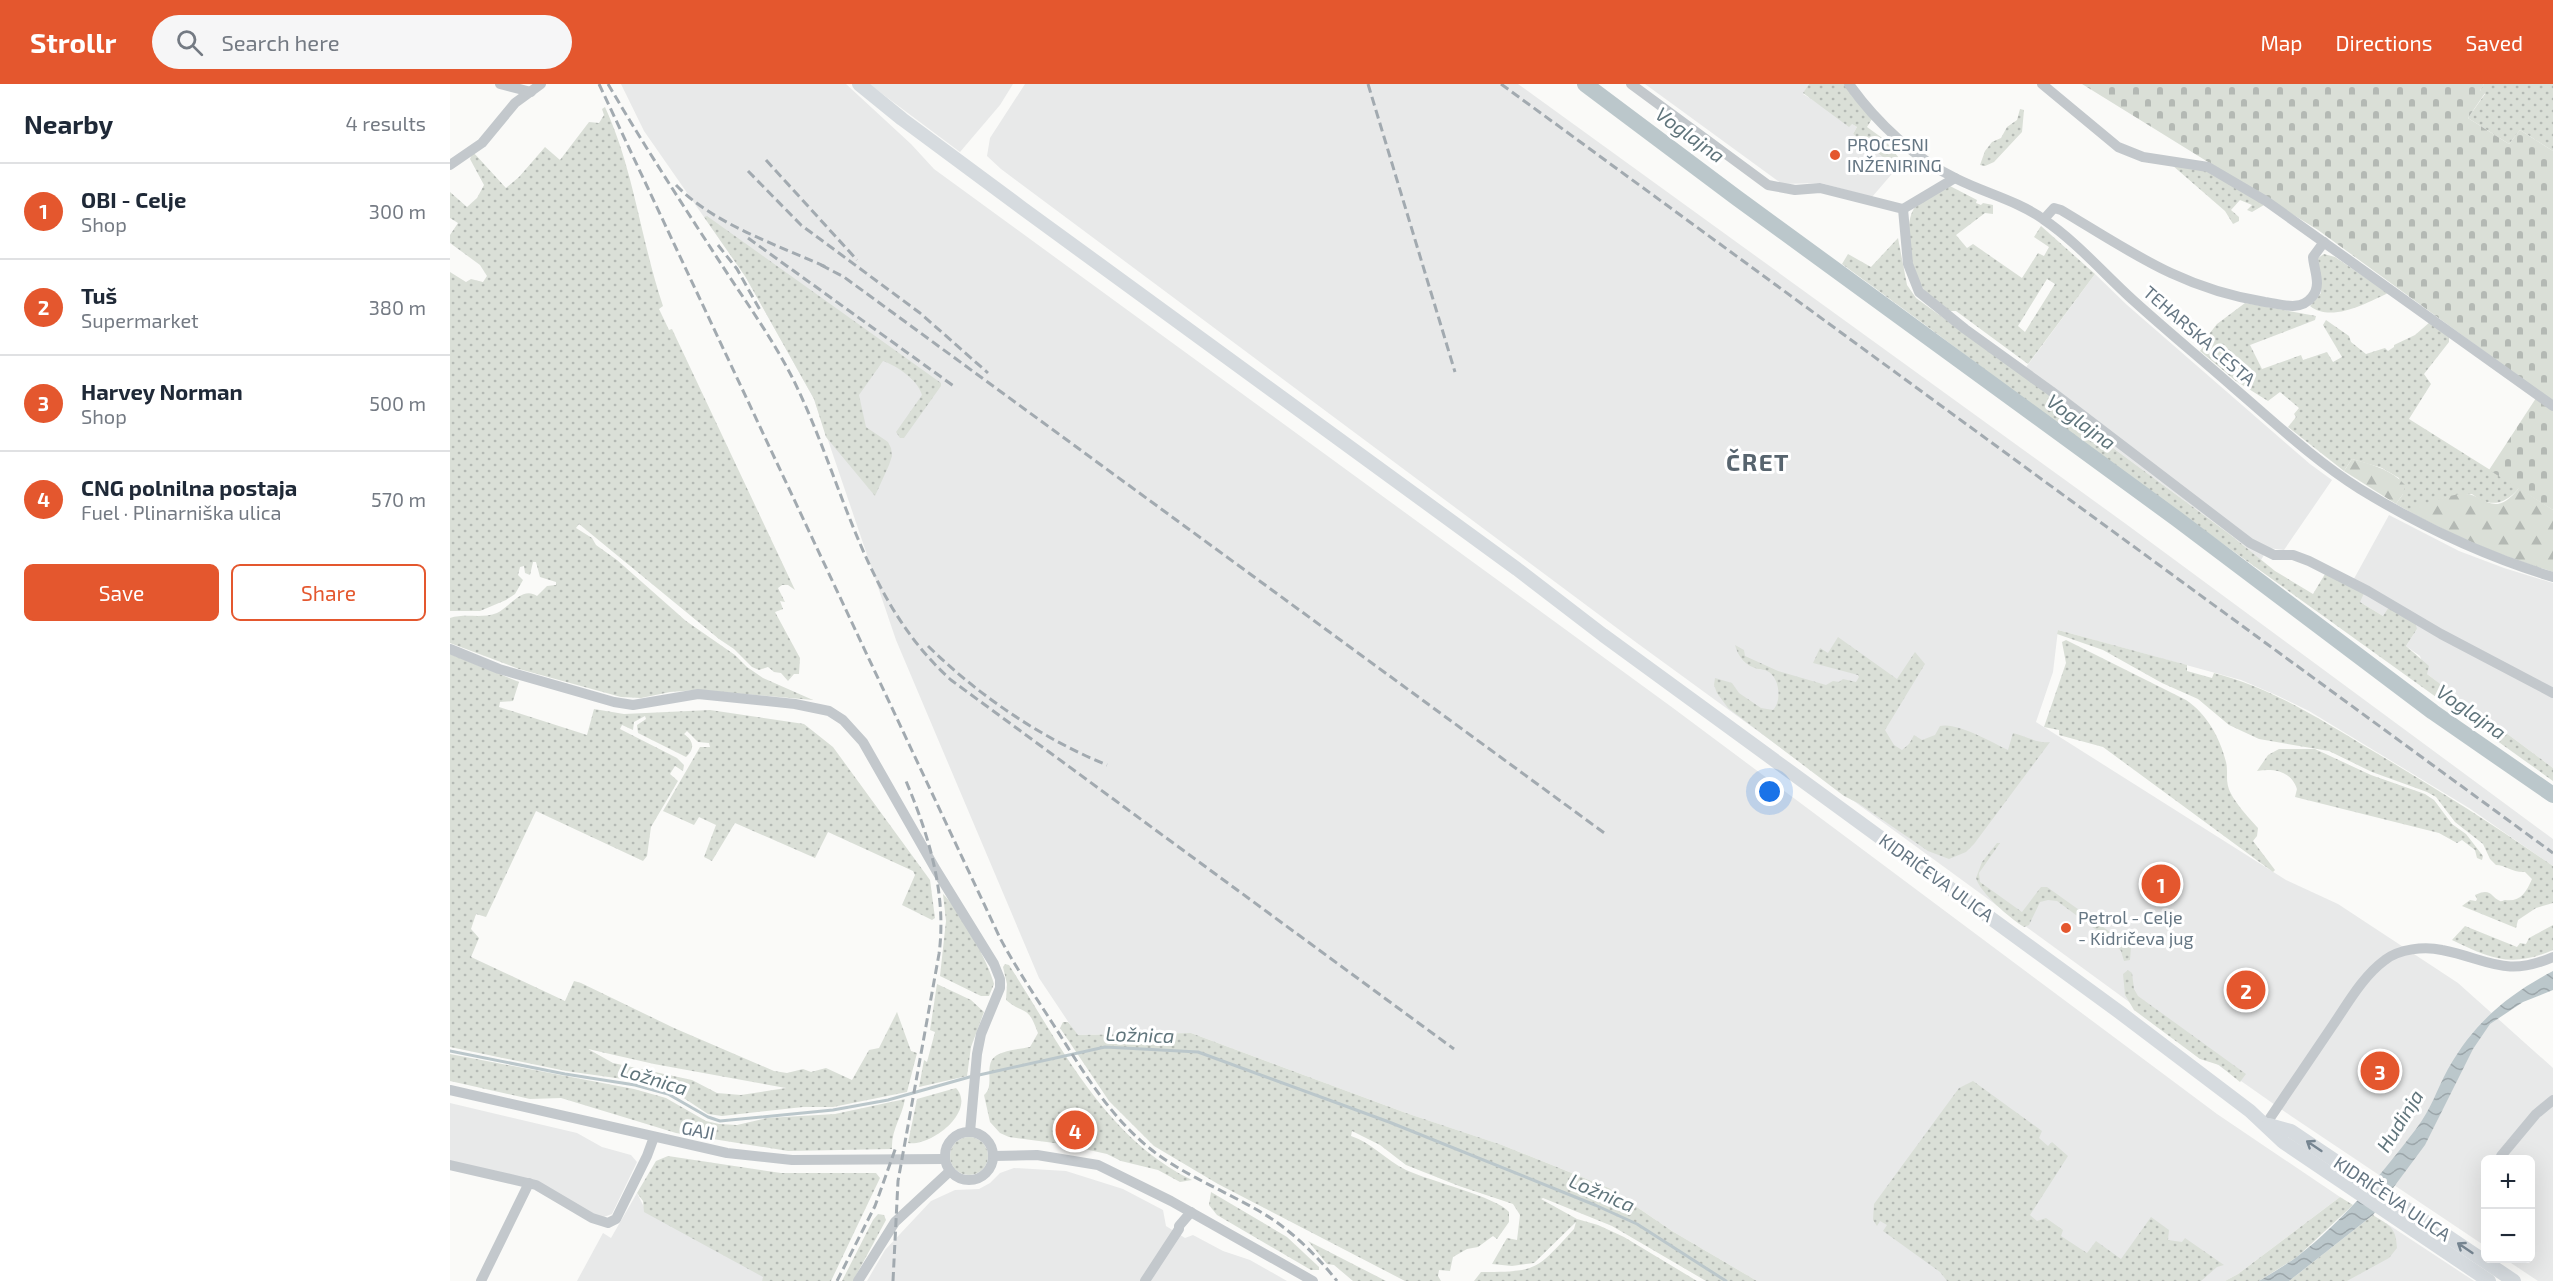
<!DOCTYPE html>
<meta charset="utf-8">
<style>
:root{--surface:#fff;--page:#f6f6f7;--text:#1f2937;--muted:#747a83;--line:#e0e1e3;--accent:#e4572e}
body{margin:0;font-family:"Exo 2",sans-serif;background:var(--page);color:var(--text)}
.controls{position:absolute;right:18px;bottom:18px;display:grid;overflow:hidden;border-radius:9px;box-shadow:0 6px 24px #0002}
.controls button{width:54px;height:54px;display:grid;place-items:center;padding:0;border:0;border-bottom:2px solid var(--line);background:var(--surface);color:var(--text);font:30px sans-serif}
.you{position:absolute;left:1320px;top:708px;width:21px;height:21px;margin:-15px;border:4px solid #fff;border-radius:50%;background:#1a73e8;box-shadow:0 0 0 9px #1a73e833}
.badge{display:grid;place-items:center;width:39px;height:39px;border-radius:50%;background:var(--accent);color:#fff;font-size:20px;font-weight:700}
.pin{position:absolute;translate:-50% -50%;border:3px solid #fff;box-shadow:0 2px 6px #0006}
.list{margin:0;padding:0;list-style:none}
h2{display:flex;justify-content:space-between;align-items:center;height:78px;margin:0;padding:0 24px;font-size:26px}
h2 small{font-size:20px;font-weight:400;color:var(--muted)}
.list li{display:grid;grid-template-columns:39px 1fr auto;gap:18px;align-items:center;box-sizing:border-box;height:96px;padding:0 24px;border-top:2px solid var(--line)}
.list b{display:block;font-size:22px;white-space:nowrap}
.list p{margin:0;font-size:20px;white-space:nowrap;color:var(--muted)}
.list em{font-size:20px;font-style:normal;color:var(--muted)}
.actions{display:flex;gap:12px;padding:18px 24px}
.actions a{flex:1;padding:14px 0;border:2px solid var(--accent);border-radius:9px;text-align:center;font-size:21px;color:var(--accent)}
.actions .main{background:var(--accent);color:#fff}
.icon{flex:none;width:33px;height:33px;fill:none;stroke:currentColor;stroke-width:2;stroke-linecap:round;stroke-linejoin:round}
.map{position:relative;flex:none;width:2103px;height:1197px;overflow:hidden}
header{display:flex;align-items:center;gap:36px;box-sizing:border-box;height:84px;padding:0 30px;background:var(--accent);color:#fff}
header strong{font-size:28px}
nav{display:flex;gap:33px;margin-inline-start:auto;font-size:21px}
.search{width:420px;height:54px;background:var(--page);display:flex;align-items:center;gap:15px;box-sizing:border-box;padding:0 21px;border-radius:33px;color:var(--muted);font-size:22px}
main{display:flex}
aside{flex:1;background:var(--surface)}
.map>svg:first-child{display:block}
.built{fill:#e8e9e9}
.grass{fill:url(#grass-dots);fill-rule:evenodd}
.forest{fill:url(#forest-firs)}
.cemetery{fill:url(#cemetery-stones)}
.water{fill:url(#water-waves)}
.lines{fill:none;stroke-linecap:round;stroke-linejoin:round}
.stream{stroke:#bbc7cb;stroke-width:3}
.river{stroke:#bbc7cb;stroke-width:16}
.minor{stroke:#c3c8cc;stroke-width:10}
.major{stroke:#d6dbdf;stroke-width:14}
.rail{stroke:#a2aab0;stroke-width:3;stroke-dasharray:9 4.5;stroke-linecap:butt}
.oneway{stroke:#768591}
.poi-dot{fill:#e4572e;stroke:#fff;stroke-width:2}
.labels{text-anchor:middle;stroke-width:6;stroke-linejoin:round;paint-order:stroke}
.poi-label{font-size:18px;fill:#657683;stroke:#fff;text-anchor:start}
.street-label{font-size:18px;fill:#657683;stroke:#fff}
.water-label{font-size:20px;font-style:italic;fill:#60757c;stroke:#fff}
.district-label{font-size:24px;font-weight:bold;letter-spacing:1.5px;fill:#57646e;stroke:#fff}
</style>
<header>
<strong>Strollr</strong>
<div class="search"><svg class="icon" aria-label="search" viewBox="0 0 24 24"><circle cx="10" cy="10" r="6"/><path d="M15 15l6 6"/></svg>Search here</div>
<nav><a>Map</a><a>Directions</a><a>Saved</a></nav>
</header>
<main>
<aside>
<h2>Nearby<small>4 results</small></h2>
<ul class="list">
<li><span class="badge">1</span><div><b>OBI - Celje</b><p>Shop</p></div><em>300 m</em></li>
<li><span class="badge">2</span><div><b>Tuš</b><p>Supermarket</p></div><em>380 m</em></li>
<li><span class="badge">3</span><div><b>Harvey Norman</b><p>Shop</p></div><em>500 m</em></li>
<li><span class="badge">4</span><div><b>CNG polnilna postaja</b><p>Fuel · Plinarniška ulica</p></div><em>570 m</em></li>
</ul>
<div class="actions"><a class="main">Save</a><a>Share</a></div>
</aside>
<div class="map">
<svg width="2103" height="1197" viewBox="0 0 2103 1197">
<defs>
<pattern id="grass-dots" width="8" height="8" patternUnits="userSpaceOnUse" patternTransform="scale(1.5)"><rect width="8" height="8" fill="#dadfd7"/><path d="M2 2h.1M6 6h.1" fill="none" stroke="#b4b9b4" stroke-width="1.8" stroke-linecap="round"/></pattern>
<pattern id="forest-firs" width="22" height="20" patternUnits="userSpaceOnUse" patternTransform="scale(1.5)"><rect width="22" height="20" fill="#dadfd7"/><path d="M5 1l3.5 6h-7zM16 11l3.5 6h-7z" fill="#b4b9b4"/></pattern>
<pattern id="cemetery-stones" width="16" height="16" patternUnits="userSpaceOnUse" patternTransform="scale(1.5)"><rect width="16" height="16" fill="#dadfd7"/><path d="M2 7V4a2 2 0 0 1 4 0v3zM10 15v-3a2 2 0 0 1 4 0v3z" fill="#b4b9b4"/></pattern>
<pattern id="water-waves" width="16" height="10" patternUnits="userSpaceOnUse" patternTransform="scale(1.5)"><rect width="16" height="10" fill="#bbc7cb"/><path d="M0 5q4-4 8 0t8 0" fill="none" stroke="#9ca6aa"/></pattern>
</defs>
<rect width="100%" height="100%" fill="#fafaf8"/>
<g class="built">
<path d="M171,0H396L461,60L484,85L1223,624L1767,1030L1890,1113L1788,1190L1775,1197H1307L1222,1147L1159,1104L1052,1061L956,1029L741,949L627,951L589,894L446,556L364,315L295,192L194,47Z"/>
<path d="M419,0H563L550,21L510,68Z"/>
<path d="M575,0H1068L1676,440L2103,755V782L2019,724L1859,627L1826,611L1791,596L1608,546L1603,588L1586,638L1836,796L1888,820L2008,899L2103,984V1197H2088L2055,1175L2080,1174V1076H2036L2035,1162L1841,1032L1697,931L1187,559L551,85L537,72L540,54Z"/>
<path d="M1195,0H1359L1353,10L1407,43L1403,50L1447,84L1422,113L1371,99L1332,100Z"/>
<path d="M1645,190L1677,221L1860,380L1882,396L1834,466L1818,464L1811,476L1778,449L1605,321L1601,312L1571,290Z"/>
<path d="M1939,431L2009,467L2054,484L2103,499V684L1977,590L1970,572L1956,562L1967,545L1933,532L1910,518L1900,502Z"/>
<path d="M0,1019L127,1049L152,1063L181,1071L187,1078L162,1130L151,1134L87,1098L0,1077Z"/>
<path d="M564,1084L616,1087L673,1105L713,1126L716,1142L735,1154L743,1151L773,1167L800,1176L837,1197H417L435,1166L481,1117L505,1106L529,1105L540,1099L550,1089Z"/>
<path d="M187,1109L194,1123L314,1193L312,1197H127L153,1149L161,1154Z"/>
<path d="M1936,1139L2024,1197H1866Z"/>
</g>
<g class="grass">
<path d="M1359,0H1394L1422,35L1417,43L1435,56L1452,78L1447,84L1403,50L1407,43L1402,40L1399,43L1353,9Z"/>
<path d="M2034,0H2103V67L2070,46L2059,60L2018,34L2035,10L2030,6Z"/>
<path d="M155,23C184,86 191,157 213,222L209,225L219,246L222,245L345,506L338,501H332L328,504L335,518L330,517L333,525L325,528L350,574L349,590H344L338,597L331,589L324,588L318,583L309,586L302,583L284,565L269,555L129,440L126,444L142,454L146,461L167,476L236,537L285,571L297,583L313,594L363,616L247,606L220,608L191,614L171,613L69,585L0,559V534C15,529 32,535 47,529C60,523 72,502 87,512L97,502L106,501V498L90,493L86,478H83L80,491L75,489L74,482L70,483L68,491L73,496L65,510L56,516L30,527H0V188L16,198L21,195L33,198L37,192L30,181L0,159V151L8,139L0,134V108L17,123L27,114L34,101L20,75L23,68L56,104L69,93L95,63L110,76L139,38L149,39L154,31L152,25Z"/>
<path d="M1570,25L1574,26L1572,48L1544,78L1535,82L1530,81L1535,67L1542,58L1551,54L1557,43L1567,36Z"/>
<path d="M1722,81L1756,86L1814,121L1802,128L1797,126L1802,121L1790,116L1781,126L1789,133V137L1783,140L1775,127Z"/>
<path d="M1500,102L1527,116L1526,119L1531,121L1533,119L1543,121V130L1535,129L1506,151L1517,164L1523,160L1572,194L1588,169L1594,172L1599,163L1584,153L1591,142L1645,190L1578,280L1506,227H1500C1492,220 1478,213 1472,203C1461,187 1452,140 1465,123C1472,114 1489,108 1500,102ZM1597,195L1605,200L1575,248L1568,242Z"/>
<path d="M257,132L491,299V302L454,354H450L446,348L472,311C468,296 447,282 433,277L409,311L416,343L438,358L441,364L442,372L439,381L425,412L376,353L364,315L295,192L254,133Z"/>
<path d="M1448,154L1457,201L1466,214L1601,312L1605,321L1778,449L1825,487L1863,510L1875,490L1914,509L1910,518L1933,532L1939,523L1965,538L1967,545L1956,562L1979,582L1977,590L2103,684V697L1620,350L1482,246L1392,180L1398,170L1421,183Z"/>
<path d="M1874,170L1885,173L1938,209C1917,219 1881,239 1860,222L1871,209L1868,174Z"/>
<path d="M1795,219L1866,232L1865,236L1800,261L1812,285L1851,271L1853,276L1877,268L1883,278L1892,273L1873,241L1876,236L1899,252L1901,258L1916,270L1935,264L1938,267L1944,263V261L1965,251L1980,238L1999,252V258L1974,290L1981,300L1959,335L2069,404C2055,421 2039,424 2022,410L1997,413L1960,428L1946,420L1953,410L1949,394L1932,384L1902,375L1894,387L1838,343L1846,333L1844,330L1849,324L1830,308L1818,317L1786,297L1750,267L1758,256L1756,254L1767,240Z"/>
<path d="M1608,546L1737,581V587L1762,594L1764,589C1823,604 1871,636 1923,667C1984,703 2044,741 2103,782V819L2086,824L2068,836L2066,844L2012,822L2020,816L2026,817L2027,815L2025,811C2041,803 2041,813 2050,817C2052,818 2053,816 2055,816C2070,818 2076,809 2082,795L2075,788C2063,789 2055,781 2046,781L2040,775L2033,760L2005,738L1986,713L1977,708L1922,688L1879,667L1809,655L1779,641L1748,615L1712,599L1653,566L1607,550Z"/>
<path d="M1388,553L1447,595L1465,568L1475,580L1435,646L1444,661L1452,666L1459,660L1464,651L1472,656L1485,651L1490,642C1507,638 1541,658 1558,666L1563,649C1575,652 1589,660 1600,658L1524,760L1516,768L1499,775L1478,767L1408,719L1394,712L1278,624L1267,609L1264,601L1265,594L1282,599L1289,609L1311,624L1323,626C1332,617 1330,593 1317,587C1317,586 1309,585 1308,585C1296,582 1288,573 1285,561L1294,566L1295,572L1328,587L1376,601L1383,597L1389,598L1393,595L1406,598L1409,593L1408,591L1363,579L1370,564L1378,569Z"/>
<path d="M1616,556L1736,616C1757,630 1770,654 1776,678C1778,686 1776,695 1778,702C1781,715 1799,734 1808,744L1807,752L1803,757L1825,786L1823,788L1653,663L1609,651V646L1594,643L1616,579L1612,558Z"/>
<path d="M0,570L69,598L63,617L50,618L49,623L137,651L144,625L174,630L260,626L354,640L383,663L480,796L485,834L482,836L452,821L465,791L463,787L378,748L365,774L285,739L262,777L254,773L266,741L249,733L244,741L213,727L250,663H260L259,659L248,658L237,647L234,650C244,657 245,665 236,673L188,649L187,641L196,635L195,632L184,638L183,646L172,641L170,645L227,674L234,681L233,687L225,682L220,690L228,697L201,743L197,772L193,777L86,727L36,833L26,830L21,845L29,854L21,873L115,917L124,897L131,899L224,944L324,987L337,989L353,985L361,988L376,984L402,996L419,966L429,964L447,928L461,967L467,969L457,1008L383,1023H353L272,1032L258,1030L220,1005L187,997L116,987L0,963ZM138,965L204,980L336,1004L291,1011L267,1009L242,996L163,979Z"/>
<path d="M1829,665H1865L1921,691L1975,710L1984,716L2002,740L2016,750L2033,772L2032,776L2027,774L2025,766L2012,756L2007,759L1989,749L1845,713L1847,705C1841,687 1824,684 1807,687L1818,671Z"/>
<path d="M1547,759H1550L1529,789L1530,798L1572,828L1591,803H1597L1681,863L1680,876L1674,877L1671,867L1664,859L1607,817L1598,816L1590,818L1579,841L1574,843C1561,835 1530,809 1526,794L1532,778Z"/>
<path d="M493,810C509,825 539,879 544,900L539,912H531L490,892L496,837Z"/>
<path d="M2103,841V866C2062,884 2041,875 2002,856L2015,842L2067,863L2070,859L2076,860L2079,854Z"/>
<path d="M555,880L559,881C609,958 654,1054 742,1096L730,1098L708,1086L671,1077L657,1070L612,1060L559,1053L550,1049L540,1038L534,1011C546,1002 532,980 547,971C556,966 570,965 580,963L588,949C577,919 575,932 556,916L557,900L553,883Z"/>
<path d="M1678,886L1682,889L1684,905L1688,912L1796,990L1790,998L1769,981L1750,975L1684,926L1675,911L1673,890Z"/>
<path d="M487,900L521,916L534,928L521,963L517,992L469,1003L474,976L477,978L485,948L480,946Z"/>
<path d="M613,938H618L628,951L741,949L956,1029L1052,1061L1159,1104L1222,1147L1307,1197H1256L1162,1142L1093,1114L1091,1115L1127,1135L1148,1141L1174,1153L1247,1197H1024L1031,1188C1088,1188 1086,1186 1124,1145L1126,1138L1084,1179L1062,1182L1042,1180L1057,1154L1067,1156L1070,1131L1063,1120L1009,1102L956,1081L930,1061L902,1047L901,1052C922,1059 936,1076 956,1086C979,1097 1047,1113 1059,1128V1138L1047,1155L1043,1152L1028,1163L1017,1165L1003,1173L1000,1187L989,1186L988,1192L991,1197H955L768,1100L704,1062L659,1017L610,944Z"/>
<path d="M0,970L184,1005L216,1014L256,1037L269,1040L287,1041L317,1034L385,1030L455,1015C452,1033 441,1046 442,1065L338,1067L226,1049L111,1014L80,1015L0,997Z"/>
<path d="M1523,997L1592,1047L1589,1054L1598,1062L1602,1058L1618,1072L1580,1131L1587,1137L1596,1134L1613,1146L1611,1152L1637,1169L1646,1157L1671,1175L1701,1133L1719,1146L1718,1156L1732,1158L1735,1154L1774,1181L1767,1183L1751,1197H1497L1490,1188L1433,1147L1437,1141L1430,1137L1427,1142L1423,1136L1424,1120L1509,1004Z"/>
<path d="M506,1004C527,1027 481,1063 458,1059L467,1015Z"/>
<circle cx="519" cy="1072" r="19"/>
<path d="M218,1072L331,1089H426L430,1094L381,1197H312L313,1193L194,1128L193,1117L187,1109L206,1077Z"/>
<path d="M761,1108L837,1153L869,1183V1186H861L767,1131L759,1121Z"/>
<path d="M1890,1113L1903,1121L1847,1173L1809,1197H1775L1788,1190Z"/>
<path d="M428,1130L434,1131L436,1136L403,1197H392L423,1136Z"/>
<path d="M1923,1131C1940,1142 1946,1143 1947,1164L1939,1174L1897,1197H1839Z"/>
<path d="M858,1157L936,1197H903L884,1181L877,1180Z"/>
</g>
<g class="forest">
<path d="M1902,375C1921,380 1942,386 1955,401L1953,410L1946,420L1894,387Z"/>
<path d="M2069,404L2103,426V488C2049,471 2010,455 1960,428L1965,422C1980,419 1995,412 2010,410C2034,407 2042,438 2069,404Z"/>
</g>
<path class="cemetery" d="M1632,0H2034L2030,6L2035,9L2018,34L2059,60L2070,46L2103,67V426L2039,386L2090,308L1868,146Z"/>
<path class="water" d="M2103,887V906L2073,918L2040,940L2023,965L1975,1061L1923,1131L1839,1197H1809C1822,1189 1836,1181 1848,1172C1893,1137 1931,1091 1966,1045C1982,1024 1986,1007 1998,985C2024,939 2056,912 2103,887Z"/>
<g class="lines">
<g class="stream">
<path d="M0,967L115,990L185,1001L218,1010L258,1033L270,1037L383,1026L438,1016L523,992"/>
<path d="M529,991L655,963L748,968L939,1038L1145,1121L1187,1140L1276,1197"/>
</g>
<path class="river" d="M1135,0L1287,114L1727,435L1983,628L2103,711"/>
<g class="minor">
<path d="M50,0L81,8"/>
<path d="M1181,0L1318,101L1345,106L1370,104L1453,125L1458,180L1469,208L1515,245L1601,307L1800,459L1824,471H1843L1859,477L1918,507L1991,550L2103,609"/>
<path d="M1399,0C1426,38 1465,75 1507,95C1535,109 1568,117 1593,135C1627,158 1654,190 1684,217C1716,246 1750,274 1783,303C1824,338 1864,376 1910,405C1972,443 2034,472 2103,493"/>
<path d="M1592,0L1668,63L1693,73L1758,83L1816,117L2103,322"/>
<path d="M0,81L32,59L65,19L91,0"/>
<path d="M1453,125L1505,94"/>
<path d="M1594,135L1604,124L1611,126C1681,168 1732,205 1815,218C1831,220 1850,228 1862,213C1872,202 1864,186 1863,173L1874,158"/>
<path d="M0,565L49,585L164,618L183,621L248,610L345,620L379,627L393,636L413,658L486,786L544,880L550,895V904L531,950L527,970L520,1048"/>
<path d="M0,1006L277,1069L342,1076L495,1075"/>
<path d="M1816,1040C1838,1007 1861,974 1883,941C1898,919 1913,892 1935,876C1949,865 1974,862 1992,866C2038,875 2055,894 2103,873"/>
<circle cx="519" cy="1072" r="24"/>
<path d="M544,1072L587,1071L648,1081L721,1117L863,1197"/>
<path d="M2051,1072L2086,1030L2103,1016"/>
<path d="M0,1081L86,1101L142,1134L158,1139L166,1135L197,1072L204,1053"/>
<path d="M31,1197L79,1099"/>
<path d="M408,1197L445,1138L500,1087"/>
<path d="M695,1197L729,1145V1142L741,1128"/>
</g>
<g class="major">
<path d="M409,0L452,35L572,124L1067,485L1153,551L1672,930L1800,1027L1833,1058L2039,1197"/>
<path d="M1819,1041L1841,1047L2064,1197"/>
</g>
<g class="rail">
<path d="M149,0L550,854C566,884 585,912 603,940C633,987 661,1036 707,1070C743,1096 785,1111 822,1135C847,1152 868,1173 887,1197"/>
<path d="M158,0C196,65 238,129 279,192C301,225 324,258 342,293C394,397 411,515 501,596L1004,965"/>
<path d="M918,0L1005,288"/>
<path d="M1051,0L2103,769"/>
<path d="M316,76L407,176"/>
<path d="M298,87L351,141L470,229L538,289"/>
<path d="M226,101C264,141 329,161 378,184"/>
<path d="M298,154L505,303"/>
<path d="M268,161L287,185L310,226"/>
<path d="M371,181L394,193L1157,751"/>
<path d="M478,562C529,612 591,654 657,681"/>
<path d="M387,1197L425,1122L446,1063"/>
<path d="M443,1197L448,1097L489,870C497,810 479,752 456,697"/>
</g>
</g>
<defs><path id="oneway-shaft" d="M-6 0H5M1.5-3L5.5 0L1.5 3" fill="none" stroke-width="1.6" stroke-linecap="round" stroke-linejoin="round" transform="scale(1.5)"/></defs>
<g class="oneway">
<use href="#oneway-shaft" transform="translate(1864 1062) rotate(-146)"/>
<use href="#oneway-shaft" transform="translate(2015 1164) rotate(-146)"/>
</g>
<g class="poi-dot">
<circle cx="1385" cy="71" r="6"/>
<circle cx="1616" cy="844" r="6"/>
</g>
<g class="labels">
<g class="poi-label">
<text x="1397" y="67">PROCESNI<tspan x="1397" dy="21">INŽENIRING</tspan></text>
<text x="1628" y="840">Petrol - Celje<tspan x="1628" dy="21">- Kidričeva jug</tspan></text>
</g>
<g class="street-label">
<text transform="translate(1749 252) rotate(41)" y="6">TEHARSKA CESTA</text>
<text transform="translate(1486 794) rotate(36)" y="6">KIDRIČEVA ULICA</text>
<text transform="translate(248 1047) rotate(12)" y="6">GAJI</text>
<text transform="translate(1942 1115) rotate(34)" y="6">KIDRIČEVA ULICA</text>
</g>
<g class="water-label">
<text transform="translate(1240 51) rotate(36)" y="7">Voglajna</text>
<text transform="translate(1631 338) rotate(36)" y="7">Voglajna</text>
<text transform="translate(2021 628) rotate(35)" y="7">Voglajna</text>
<text transform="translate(690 951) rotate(2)" y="7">Ložnica</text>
<text transform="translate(204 995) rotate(17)" y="7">Ložnica</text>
<text transform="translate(1950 1037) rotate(-58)" y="7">Hudinja</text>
<text transform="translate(1152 1109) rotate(23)" y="7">Ložnica</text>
</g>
<g class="district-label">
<text x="1308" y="387">ČRET</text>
</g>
</g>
</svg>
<div class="controls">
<button>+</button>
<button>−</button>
</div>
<div class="you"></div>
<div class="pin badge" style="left:1711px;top:800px">1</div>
<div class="pin badge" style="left:1796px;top:906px">2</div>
<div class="pin badge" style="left:1930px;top:987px">3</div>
<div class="pin badge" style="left:625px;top:1046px">4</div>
</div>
</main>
